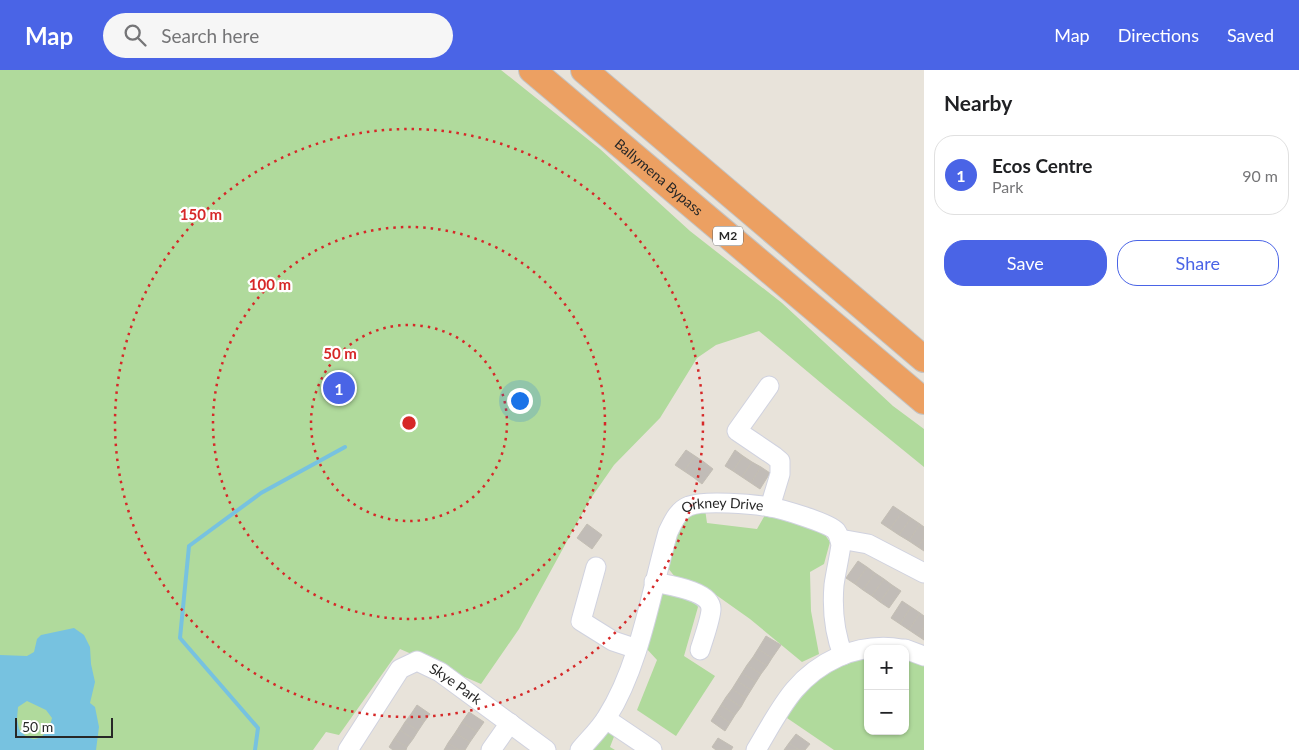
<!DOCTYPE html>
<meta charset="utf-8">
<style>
:root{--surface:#fff;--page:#f6f6f6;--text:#202124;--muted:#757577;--line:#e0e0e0;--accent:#4a64e6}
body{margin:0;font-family:Lato,sans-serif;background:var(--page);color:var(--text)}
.controls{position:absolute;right:15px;bottom:15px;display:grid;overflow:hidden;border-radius:10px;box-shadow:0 1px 4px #0004}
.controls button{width:45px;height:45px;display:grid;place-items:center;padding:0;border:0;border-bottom:1px solid var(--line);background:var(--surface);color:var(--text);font:25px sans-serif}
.scale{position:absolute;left:15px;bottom:12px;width:98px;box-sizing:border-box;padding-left:5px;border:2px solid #272727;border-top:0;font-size:14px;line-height:18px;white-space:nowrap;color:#272727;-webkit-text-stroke:4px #fff;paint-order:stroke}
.you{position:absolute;left:519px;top:330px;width:18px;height:18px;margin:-12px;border:4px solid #fff;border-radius:50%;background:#1a73e8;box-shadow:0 0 0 8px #1a73e833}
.badge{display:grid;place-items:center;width:32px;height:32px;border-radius:50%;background:var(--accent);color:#fff;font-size:16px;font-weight:700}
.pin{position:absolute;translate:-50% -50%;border:2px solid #fff;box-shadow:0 1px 5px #0006}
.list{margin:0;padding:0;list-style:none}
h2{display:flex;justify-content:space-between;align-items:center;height:65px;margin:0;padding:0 20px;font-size:21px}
h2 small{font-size:16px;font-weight:400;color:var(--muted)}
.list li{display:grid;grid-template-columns:32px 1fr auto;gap:15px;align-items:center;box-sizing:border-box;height:80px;margin:0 10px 10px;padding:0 10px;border:1px solid var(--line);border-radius:20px}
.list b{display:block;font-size:19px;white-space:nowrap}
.list p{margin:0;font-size:16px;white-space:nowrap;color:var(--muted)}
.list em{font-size:16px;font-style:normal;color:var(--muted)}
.actions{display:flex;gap:10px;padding:15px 20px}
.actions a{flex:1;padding:11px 0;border:1px solid var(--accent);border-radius:20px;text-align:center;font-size:18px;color:var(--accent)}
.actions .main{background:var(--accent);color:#fff}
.icon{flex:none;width:28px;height:28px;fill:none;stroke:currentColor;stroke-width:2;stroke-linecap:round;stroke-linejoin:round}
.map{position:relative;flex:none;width:924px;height:680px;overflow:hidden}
header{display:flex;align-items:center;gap:30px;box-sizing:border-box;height:70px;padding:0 25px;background:var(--accent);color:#fff}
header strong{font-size:24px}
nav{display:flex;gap:28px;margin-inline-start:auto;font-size:18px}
.search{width:350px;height:45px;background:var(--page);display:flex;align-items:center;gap:12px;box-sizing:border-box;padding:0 18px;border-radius:28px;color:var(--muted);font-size:19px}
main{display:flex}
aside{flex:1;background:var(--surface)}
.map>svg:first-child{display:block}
.green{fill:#b0da9c}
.water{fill:#77c2e0;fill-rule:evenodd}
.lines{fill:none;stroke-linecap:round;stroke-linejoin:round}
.stream{stroke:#77c2e0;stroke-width:4}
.building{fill:#c1bcb7;stroke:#c3beb4}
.minor-casing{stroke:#d0d2df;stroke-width:21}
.highway-casing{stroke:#c3c3c3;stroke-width:28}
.minor{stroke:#fff;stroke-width:19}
.highway{stroke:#eca062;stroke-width:26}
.ring{fill:none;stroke:#d62828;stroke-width:2.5;stroke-dasharray:2.5 5}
.labels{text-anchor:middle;stroke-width:4.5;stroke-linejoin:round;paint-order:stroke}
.shield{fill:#fff;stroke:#686868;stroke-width:1}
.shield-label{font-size:12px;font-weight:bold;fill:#272727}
.street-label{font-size:14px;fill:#272727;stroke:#fff}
.centre{fill:#d62828;stroke:#fff;stroke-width:2.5}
.ring-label{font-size:15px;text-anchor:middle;font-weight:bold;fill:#d62828;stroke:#fff;stroke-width:4.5;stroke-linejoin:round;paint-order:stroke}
</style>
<header>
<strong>Map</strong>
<div class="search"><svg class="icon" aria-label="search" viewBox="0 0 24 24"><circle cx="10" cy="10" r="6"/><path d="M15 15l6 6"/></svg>Search here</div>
<nav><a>Map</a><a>Directions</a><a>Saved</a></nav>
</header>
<main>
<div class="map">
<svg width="924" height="680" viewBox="0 0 924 680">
<rect width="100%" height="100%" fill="#e8e3da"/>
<g class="green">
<path d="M0,0H501L600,79L690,161L782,233L893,336L924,359V397L833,323L759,261L716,275L697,288L660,348L614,395L589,431L519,559L481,614L400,579L339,665L326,662L313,680H0Z"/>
<path d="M705,439L707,453L757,459L765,445L823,462L830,472L824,494L810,502L811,541L819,584L802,592L750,549L702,515L675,507L668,498L682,451L693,441Z"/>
<path d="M667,520L693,527L698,537L684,586L715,606L676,666L637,640L657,590L646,578L661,523Z"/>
<path d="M868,583V661H905V587L924,596V680H834L787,648L788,635L823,601Z"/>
<path d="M607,660L615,664L610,677L615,680H589Z"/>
</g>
<path class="water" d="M74,558L84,565L90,577L91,594L95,612L90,633L95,637L99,657L96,680H0V585L27,586L34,582L37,569L41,565ZM27,631L46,640L52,648C48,667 33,678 19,659L17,649L18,637Z"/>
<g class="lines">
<path class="stream" d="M255,680L258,658L180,568L189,476L261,423L345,377"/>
</g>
<g class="building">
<path d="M686,380L695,386L684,401L675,395Z"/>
<path d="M735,380L743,386L733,401L725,396Z"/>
<path d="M695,386L704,392L693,407L684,401Z"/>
<path d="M743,386L752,392L742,407L733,401Z"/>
<path d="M704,392L713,399L702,414L693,407Z"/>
<path d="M752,392L761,397L751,413L742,407Z"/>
<path d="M761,397L770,403L760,419L751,413Z"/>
<path d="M893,436L902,442L890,459L881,453Z"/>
<path d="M902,442L911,448L899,465L890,459Z"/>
<path d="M911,448L920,454L909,471L899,465Z"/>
<path d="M587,454L602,465L592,479L577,468Z"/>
<path d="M920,454L924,457V468L918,477L909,471Z"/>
<path d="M924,468V481L918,477Z"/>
<path d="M858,491L867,497L855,514L846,508Z"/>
<path d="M867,497L875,503L863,520L855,514Z"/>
<path d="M875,503L884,509L872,526L863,520Z"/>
<path d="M884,509L892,515L880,532L872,526Z"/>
<path d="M892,515L901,521L889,538L880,532Z"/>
<path d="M902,531L911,537L900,554L891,548Z"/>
<path d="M911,537L920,543L909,560L900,554Z"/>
<path d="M920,543L924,546V557L918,566L909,560Z"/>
<path d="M924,557V570L918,566Z"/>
<path d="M766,566L781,575L772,588L758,579Z"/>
<path d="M758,579L772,588L767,596L753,587Z"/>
<path d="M753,587L767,596L761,604L747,595Z"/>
<path d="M747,595L761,604L756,612L742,603Z"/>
<path d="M742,603L756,612L751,620L737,611Z"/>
<path d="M737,611L751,620L746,628L732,619Z"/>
<path d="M732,619L746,628L741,637L726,627Z"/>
<path d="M726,627L741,637L735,645L721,635Z"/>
<path d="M417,635L430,644L424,652L411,644Z"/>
<path d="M721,635L735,645L730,653L716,643Z"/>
<path d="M469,642L484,652L477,662L462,652Z"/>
<path d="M716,643L730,653L725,661L711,651Z"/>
<path d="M411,644L424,652L418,661L405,652Z"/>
<path d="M405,652L418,661L413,669L400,660Z"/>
<path d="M462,652L477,662L470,672L455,663Z"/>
<path d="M400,660L413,669L407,677L394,669Z"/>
<path d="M455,663L470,672L465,680H459L448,673Z"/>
<path d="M796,664L810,674L805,680H799L789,673Z"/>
<path d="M718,668L733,677L731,680H716L712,677Z"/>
<path d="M394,669L407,677L406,680H393L389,677Z"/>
<path d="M448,673L459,680H444Z"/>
<path d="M789,673L799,680H784Z"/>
</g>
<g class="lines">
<g class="minor-casing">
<g id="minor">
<path d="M769,316L737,361L774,386L780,391V404L770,437"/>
<path d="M840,469L868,474L924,503"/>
<path d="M596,497L581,551L613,571L637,579"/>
<path d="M654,512C668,515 711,521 711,539C711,548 703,570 700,580"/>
<path d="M905,579L924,586"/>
<path d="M606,649L652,680"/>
<path id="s1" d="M348,680L400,599L417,591L440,602L546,680"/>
<path d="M491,680L510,653"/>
<path id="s2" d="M580,680C589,669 600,659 607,647C640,595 651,522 668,462C673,452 678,440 689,436C704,430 753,434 770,437C782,439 829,453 836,461C839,465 840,470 841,475C839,489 836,501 834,515C832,539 834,562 843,585"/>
<path d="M756,680C780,640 794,607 838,587C859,578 879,575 902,579"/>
</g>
</g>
<g class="highway-casing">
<g id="highway">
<path id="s3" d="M532,0L924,331"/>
<path d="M584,0L924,289"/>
</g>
</g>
<use href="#minor" class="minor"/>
<use href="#highway" class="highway"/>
</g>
<g class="ring">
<circle cx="409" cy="353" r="98"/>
<circle cx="409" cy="353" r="196"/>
<circle cx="409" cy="353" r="294"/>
</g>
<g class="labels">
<rect class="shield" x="713" y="156.5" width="30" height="19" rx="4"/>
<g class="shield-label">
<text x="728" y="170">M2</text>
</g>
<g class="street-label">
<text dy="5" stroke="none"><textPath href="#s3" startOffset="166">Ballymena Bypass</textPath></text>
<text dy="5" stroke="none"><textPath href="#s2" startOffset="306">Orkney Drive</textPath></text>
<text dy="5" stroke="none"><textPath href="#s1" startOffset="160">Skye Park</textPath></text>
</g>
</g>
<circle cx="409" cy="353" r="8" class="centre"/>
<g class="ring-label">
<text x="201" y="150">150 m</text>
<text x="270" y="220">100 m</text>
<text x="340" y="289">50 m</text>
</g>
</svg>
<div class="controls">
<button>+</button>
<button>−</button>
</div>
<div class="scale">50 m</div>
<div class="you"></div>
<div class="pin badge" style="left:339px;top:318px">1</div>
</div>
<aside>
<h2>Nearby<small></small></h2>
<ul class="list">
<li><span class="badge">1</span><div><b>Ecos Centre</b><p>Park</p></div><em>90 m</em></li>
</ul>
<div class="actions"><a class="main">Save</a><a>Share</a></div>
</aside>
</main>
